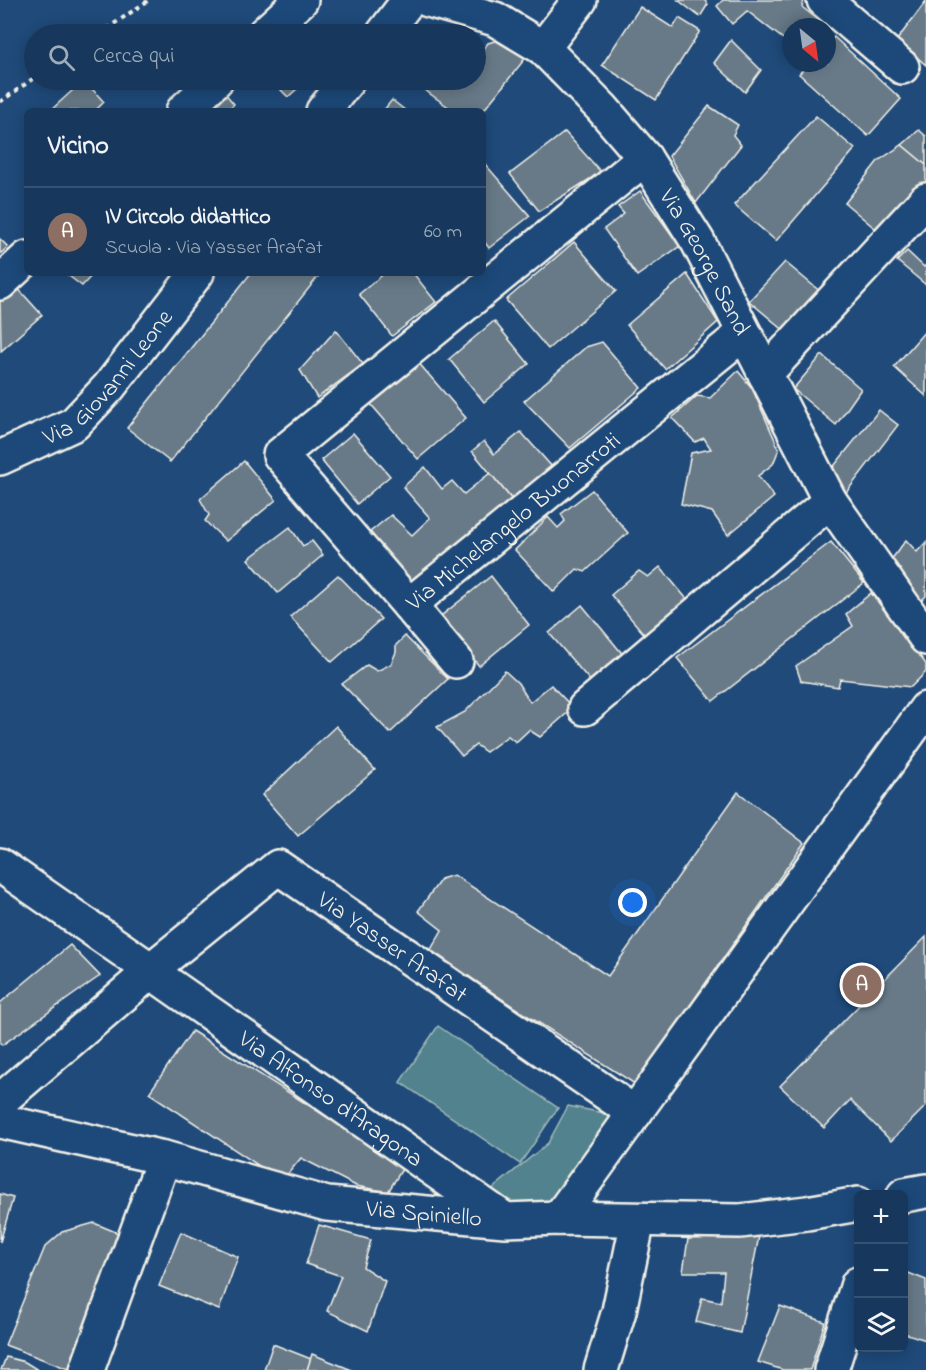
<!DOCTYPE html>
<html lang="it">
<meta charset="utf-8">
<style>
:root{--surface:#17385c;--page:#203f62;--text:#f1f3f6;--muted:#9eacbb;--line:#365272;--accent:#bca0f2}
body{margin:0;font-family:"Indie Flower",sans-serif;background:var(--page);color:var(--text)}
.controls{position:absolute;right:18px;bottom:18px;display:grid;overflow:hidden;border-radius:9px;box-shadow:0 3px 15px #0003}
.controls button{width:54px;height:54px;display:grid;place-items:center;padding:0;border:0;border-bottom:2px solid var(--line);background:var(--surface);color:var(--text);font:30px sans-serif}
.compass{position:absolute;left:782px;top:18px;width:54px;height:54px;border-radius:50%;background:var(--surface);box-shadow:0 3px 15px #0003;rotate:151deg}
.you{position:absolute;left:633px;top:903px;width:21px;height:21px;margin:-15px;border:4px solid #fff;border-radius:50%;background:#1a73e8;box-shadow:0 0 0 9px #1a73e833}
.badge{display:grid;place-items:center;width:39px;height:39px;border-radius:50%;background:var(--accent);color:#fff;font-size:20px;font-weight:700}
.pin{position:absolute;translate:-50% -50%;border:3px solid #fff;box-shadow:0 2px 6px #0006}
.list{margin:0;padding:0;list-style:none}
h2{display:flex;justify-content:space-between;align-items:center;height:78px;margin:0;padding:0 24px;font-size:26px}
h2 small{font-size:20px;font-weight:400;color:var(--muted)}
.list li{display:grid;grid-template-columns:39px 1fr auto;gap:18px;align-items:center;box-sizing:border-box;height:90px;padding:0 24px;border-top:2px solid var(--line)}
.list b{display:block;font-size:22px;white-space:nowrap}
.list p{margin:0;font-size:20px;white-space:nowrap;color:var(--muted)}
.list em{font-size:20px;font-style:normal;color:var(--muted)}
.icon{flex:none;width:33px;height:33px;fill:none;stroke:currentColor;stroke-width:2;stroke-linecap:round;stroke-linejoin:round}
.map{position:relative;flex:none;width:926px;height:1370px;overflow:hidden}
.search{position:absolute;background:var(--surface);box-shadow:0 3px 15px #0003;left:24px;top:24px;width:462px;height:66px;display:flex;align-items:center;gap:15px;box-sizing:border-box;padding:0 21px;border-radius:33px;color:var(--muted);font-size:22px}
.panel{position:absolute;background:var(--surface);box-shadow:0 3px 15px #0003;left:24px;top:108px;width:462px;height:168px;border-radius:9px}
.map>svg:first-child{display:block}
.green{fill:#51828d;stroke:#a2baba;stroke-width:1.5}
.building{fill:#687a88;stroke:#f4f1e8;stroke-width:1.5}
.lines{fill:none;stroke-linecap:round;stroke-linejoin:round}
.minor-casing{stroke:#f4f1e8;stroke-width:38}
.path{stroke:#f4f1e8;stroke-width:4;stroke-dasharray:4.5 4.5;stroke-linecap:butt}
.minor{stroke:#1f4a7a;stroke-width:33}
.labels{text-anchor:middle;stroke-width:4.5;stroke-linejoin:round;paint-order:stroke}
.street-label{font-size:24px;fill:#f4f1e8;stroke:#1f4a7a}
</style>
<div class="map">
<svg width="926" height="1370" viewBox="0 0 926 1370">
<rect width="100%" height="100%" fill="#1f4a7a"/>
<filter id="ink" filterUnits="userSpaceOnUse"><feTurbulence type="fractalNoise" baseFrequency=".0167" numOctaves="2"/><feDisplacementMap in="SourceGraphic" scale="12" xChannelSelector="R" yChannelSelector="G"/><feConvolveMatrix kernelMatrix="1 2 1 2 8 2 1 2 1" color-interpolation-filters="sRGB"/></filter>
<g filter="url(#ink)">
<g class="green">
<path d="M438,1026L558,1108L520,1164L400,1082Z"/>
<path d="M568,1106L619,1116L553,1212L506,1203L491,1190L548,1143Z"/>
</g>
<g class="building">
<path d="M678,0H704L708,4L700,17Z"/>
<path d="M723,0H804L802,7L827,27H791V45L747,11L732,24L717,6Z"/>
<path d="M926,1V65L897,40Z"/>
<path d="M640,7L673,28L679,18L700,31L656,100L602,65Z"/>
<path d="M834,37L901,99L868,136L799,74L809,63H827V44Z"/>
<path d="M501,39L528,55L483,111H454L415,83L417,80H476V59L488,43Z"/>
<path d="M731,40L761,70L745,92L714,63Z"/>
<path d="M84,80L104,102L97,109L99,111H50Z"/>
<path d="M281,80H307L288,97L276,85Z"/>
<path d="M219,86L234,104L227,111H191Z"/>
<path d="M392,100L406,111H383Z"/>
<path d="M709,106L738,125L733,135L741,145L696,203L669,156Z"/>
<path d="M816,116L855,149L776,241L734,205Z"/>
<path d="M919,130L926,136V165L902,145Z"/>
<path d="M565,132L601,172L539,211L510,174Z"/>
<path d="M902,145L926,165V188L884,236L845,203L878,161Z"/>
<path d="M485,164L530,216L489,248L483,240V166Z"/>
<path d="M640,191L680,246L637,276L604,229L624,214L618,207Z"/>
<path d="M0,239L8,247L0,254Z"/>
<path d="M574,242L616,291L548,349L506,300Z"/>
<path d="M907,251L924,267L926,265V285L897,261Z"/>
<path d="M785,262L828,298L793,338L749,301Z"/>
<path d="M65,273H94L82,286Z"/>
<path d="M251,273H321L170,462L127,428Z"/>
<path d="M385,273H413L436,302L392,336L359,294Z"/>
<path d="M687,274L718,322L665,369L627,325Z"/>
<path d="M14,284L42,315L1,351L0,297Z"/>
<path d="M494,321L529,364L484,402L449,359Z"/>
<path d="M336,330L363,364L317,398L300,370Z"/>
<path d="M926,330V396L894,367Z"/>
<path d="M602,342L641,388L570,448L524,401L586,347Z"/>
<path d="M822,355L861,389L836,425L793,389Z"/>
<path d="M417,361L466,418L418,459L369,402Z"/>
<path d="M738,371L752,388L779,449L773,464L758,476L774,497L728,535L712,512L681,504L691,453L711,449L704,438L695,442L672,418L697,396L710,398Z"/>
<path d="M879,410L898,425L845,494L830,471Z"/>
<path d="M521,432L553,468L513,501L472,451L484,441L494,454Z"/>
<path d="M353,433L390,476L357,504L321,460Z"/>
<path d="M244,461L276,500L226,541L205,521L209,515L200,499Z"/>
<path d="M425,467L442,489L452,481L464,494L490,473L513,501L407,585L365,536L391,515L412,535L430,518L403,487Z"/>
<path d="M592,490L628,533L585,572L577,569L554,592L515,550L548,517L558,528L565,521L561,514Z"/>
<path d="M290,527L303,546L312,541L323,555L278,593L248,559Z"/>
<path d="M906,540L917,552L926,542V596L919,603L888,564Z"/>
<path d="M831,542L864,583L713,701L677,658Z"/>
<path d="M660,567L691,604L650,641L611,595L639,571L648,577Z"/>
<path d="M338,575L381,619L332,662L290,617Z"/>
<path d="M491,576L529,625L479,666L441,616Z"/>
<path d="M871,593L926,664V672L911,687L840,679L838,687L801,681L796,666L853,626L846,614Z"/>
<path d="M582,605L630,663L598,690L549,633Z"/>
<path d="M405,636L448,679L390,733L342,684L367,665L377,671L391,664L396,652V645Z"/>
<path d="M505,671L518,683L530,702L551,685L573,708L540,737L529,730L516,742L508,736L486,752L476,745L462,756L437,727L465,712Z"/>
<path d="M336,726L375,770L298,836L262,795Z"/>
<path d="M738,792L804,843L635,1084L429,953L442,930L418,911L441,879L454,875L608,976Z"/>
<path d="M926,937V1106L891,1141L850,1100L824,1128L780,1086Z"/>
<path d="M70,945L100,976L2,1045L0,1043V1003Z"/>
<path d="M192,1031L404,1166L388,1192L356,1186L301,1158L282,1181L149,1093Z"/>
<path d="M0,1194L13,1198L0,1242Z"/>
<path d="M94,1223L130,1238L81,1370H71L5,1345L45,1247L62,1232Z"/>
<path d="M319,1225L371,1240L363,1267L385,1281L368,1331L327,1311L341,1276L306,1264Z"/>
<path d="M181,1232L238,1257L219,1310L159,1286Z"/>
<path d="M759,1236L740,1333L696,1322L702,1298L721,1302L724,1272H683L688,1239Z"/>
<path d="M906,1272L926,1280V1340L904,1333V1279Z"/>
<path d="M780,1306L825,1322L810,1370H783L758,1362Z"/>
<path d="M273,1344L311,1359L307,1370H264Z"/>
<path d="M312,1354L352,1370H307Z"/>
<path d="M6,1357L25,1362L38,1370H1Z"/>
</g>
<g class="lines">
<g class="minor-casing">
<g id="minor">
<path id="s1" d="M428,0L495,19L543,48L602,108L645,158L698,242L830,501L926,638"/>
<path d="M824,0L902,67"/>
<path d="M264,34L301,0"/>
<path d="M383,34L409,0"/>
<path d="M543,48L580,0"/>
<path d="M183,111L216,80"/>
<path d="M323,111L348,80"/>
<path id="s2" d="M645,158L280,455L409,605L744,333"/>
<path d="M0,283L27,258"/>
<path d="M765,374L926,200"/>
<path id="s3" d="M0,458L74,424L109,387L197,273"/>
<path d="M409,605L456,661"/>
<path d="M585,708L830,501"/>
<path d="M0,865L141,963"/>
<path id="s4" d="M158,964L278,867L635,1113"/>
<path id="s5" d="M157,976L504,1219"/>
<path d="M0,1101L143,978"/>
<path id="s6" d="M0,1121L164,1158L327,1204L505,1220L559,1218L740,1221L807,1213L858,1204"/>
<path d="M904,1195L926,1191"/>
<path d="M559,1218L926,709"/>
<path d="M87,1370L164,1158"/>
<path d="M601,1370L619,1311L638,1220"/>
<path d="M831,1370L858,1284"/>
</g>
</g>
<g class="path">
<path d="M99,34L149,0"/>
<path d="M0,102L34,78"/>
</g>
<use href="#minor" class="minor"/>
</g>
</g>
<g class="labels">
<g class="street-label">
<text dy="8" stroke="none"><textPath href="#s1" startOffset="396">Via George Sand</textPath></text>
<text dy="8" stroke="none"><textPath href="#s3" startOffset="138">Via Giovanni Leone</textPath></text>
<text dy="8" stroke="none"><textPath href="#s2" startOffset="802">Via Michelangelo Buonarroti</textPath></text>
<text dy="8" stroke="none"><textPath href="#s4" startOffset="294">Via Yasser Arafat</textPath></text>
<text dy="8" stroke="none"><textPath href="#s5" startOffset="213">Via Alfonso d'Aragona</textPath></text>
<text dy="8" stroke="none"><textPath href="#s6" startOffset="435">Via Spiniello</textPath></text>
</g>
</g>
</svg>
<div class="controls">
<button>+</button>
<button>−</button>
<button><svg class="icon" aria-label="layers" viewBox="0 0 24 24"><path d="M12 4l9 5-9 5-9-5zM3 14l9 5 9-5"/></svg></button>
</div>
<svg class="compass" viewBox="-18 -18 36 36"><path d="M0-13l5 13h-10z" fill="#e53935"/><path d="M0 13l5-13h-10z" fill="#9eacbb"/></svg>
<div class="you"></div>
<div class="pin badge" style="left:862px;top:985px;background:#8d6e63">A</div>
<div class="search"><svg class="icon" aria-label="search" viewBox="0 0 24 24"><circle cx="10" cy="10" r="6"/><path d="M15 15l6 6"/></svg>Cerca qui</div>
<section class="panel">
<h2>Vicino<small></small></h2>
<ul class="list">
<li><span class="badge" style="background:#8d6e63">A</span><div><b>IV Circolo didattico</b><p>Scuola · Via Yasser Arafat</p></div><em>60 m</em></li>
</ul>
</section>
</div>
